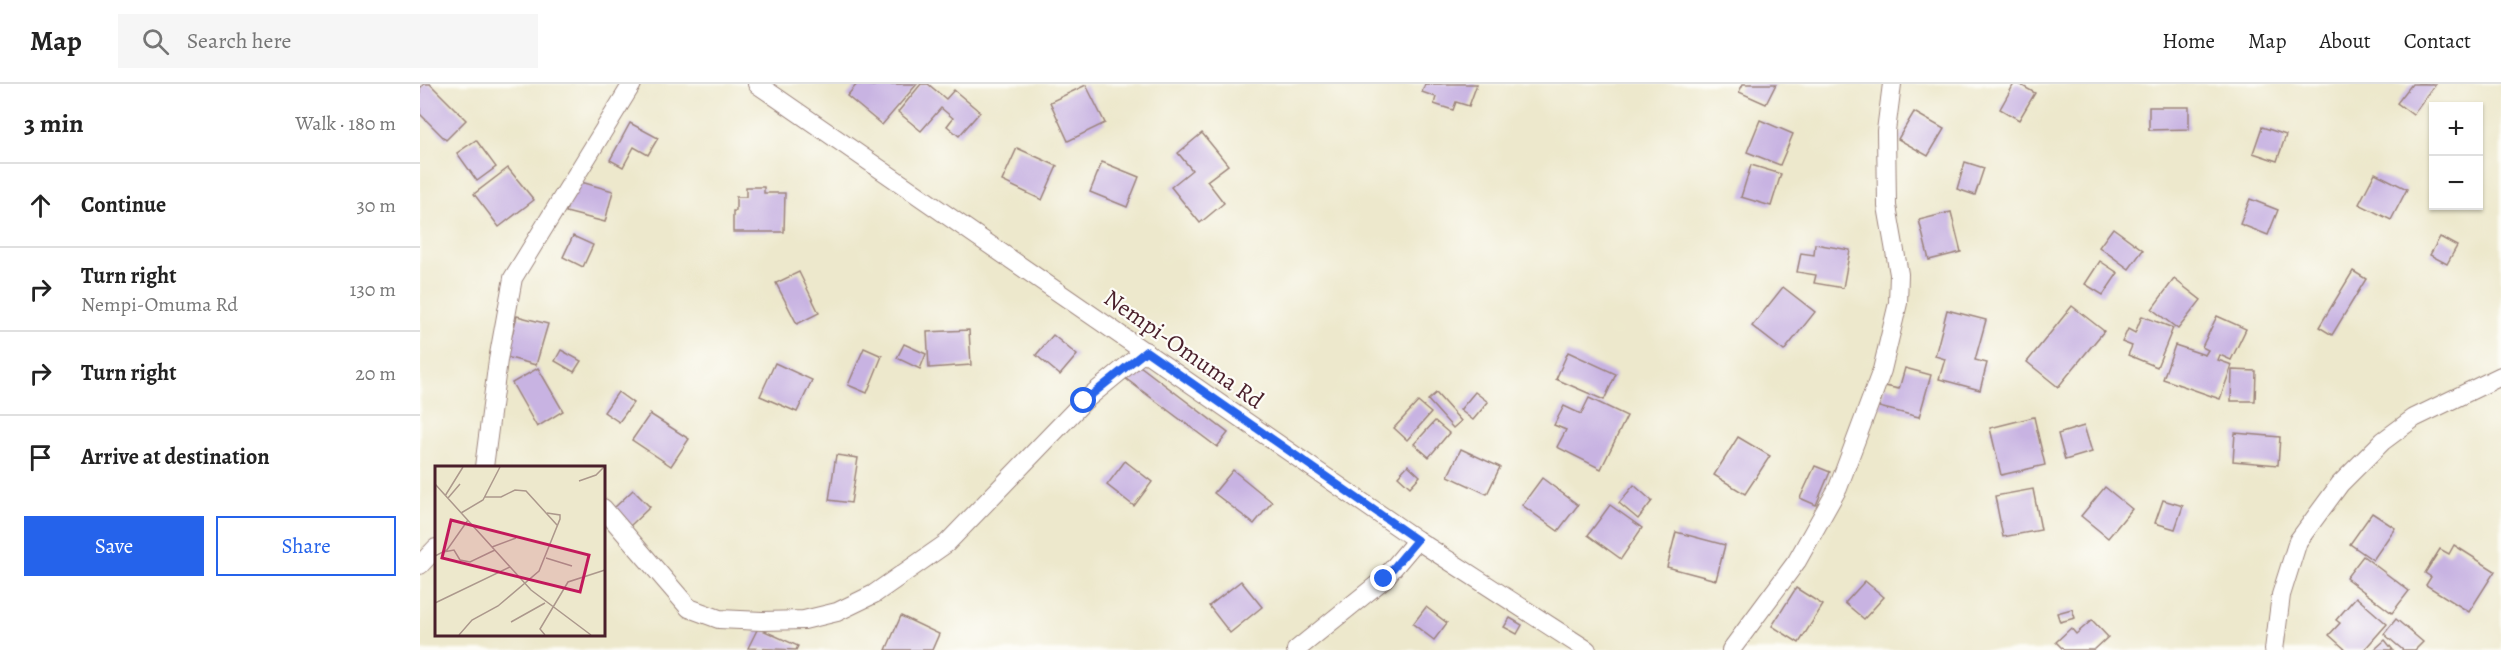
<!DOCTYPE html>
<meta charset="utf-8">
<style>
:root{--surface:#fff;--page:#f6f6f6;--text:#222;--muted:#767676;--line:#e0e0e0;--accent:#2563eb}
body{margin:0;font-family:Alegreya,serif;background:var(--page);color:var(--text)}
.controls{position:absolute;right:18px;top:18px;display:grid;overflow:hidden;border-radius:0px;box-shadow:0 2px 4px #0004}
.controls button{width:54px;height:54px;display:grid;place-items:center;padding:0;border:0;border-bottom:2px solid var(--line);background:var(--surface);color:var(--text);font:30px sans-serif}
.stop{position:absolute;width:18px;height:18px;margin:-14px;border:4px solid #2563eb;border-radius:50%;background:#fff}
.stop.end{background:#2563eb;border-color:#fff;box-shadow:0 2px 6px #0008}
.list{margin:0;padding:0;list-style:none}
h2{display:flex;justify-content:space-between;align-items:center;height:78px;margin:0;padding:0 24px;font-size:26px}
h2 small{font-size:20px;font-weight:400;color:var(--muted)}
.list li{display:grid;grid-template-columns:39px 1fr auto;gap:18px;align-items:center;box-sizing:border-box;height:84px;padding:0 24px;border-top:2px solid var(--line)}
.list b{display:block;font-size:22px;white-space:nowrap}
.list p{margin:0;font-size:20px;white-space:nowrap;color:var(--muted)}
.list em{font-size:20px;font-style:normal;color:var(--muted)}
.actions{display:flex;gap:12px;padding:18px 24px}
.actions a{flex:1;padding:14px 0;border:2px solid var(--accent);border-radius:0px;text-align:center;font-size:21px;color:var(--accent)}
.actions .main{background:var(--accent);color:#fff}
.icon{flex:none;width:33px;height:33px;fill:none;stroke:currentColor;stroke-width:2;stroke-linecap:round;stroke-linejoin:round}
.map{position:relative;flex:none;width:2081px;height:566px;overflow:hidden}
header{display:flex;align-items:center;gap:36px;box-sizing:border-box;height:84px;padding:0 30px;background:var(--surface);border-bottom:2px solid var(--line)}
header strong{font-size:28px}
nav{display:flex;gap:33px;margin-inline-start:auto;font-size:21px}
.search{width:420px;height:54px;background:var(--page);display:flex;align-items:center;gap:15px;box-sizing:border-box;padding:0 21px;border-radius:0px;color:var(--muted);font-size:22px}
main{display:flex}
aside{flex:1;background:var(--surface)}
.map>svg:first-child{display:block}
.building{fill:#c8b3e2}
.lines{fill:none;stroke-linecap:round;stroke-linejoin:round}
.minor-casing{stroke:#9c847c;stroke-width:20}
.minor{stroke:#fff;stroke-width:18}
.route{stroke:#2563eb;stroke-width:8}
.labels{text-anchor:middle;stroke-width:4.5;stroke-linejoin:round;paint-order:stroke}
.street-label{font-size:24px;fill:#4a1f2b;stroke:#fdfcf7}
.inset-road{fill:none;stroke:#ac988c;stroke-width:1.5}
.view{fill:#c2185b;fill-opacity:0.15;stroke:#c2185b;stroke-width:3}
.inset-edge{fill:none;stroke:#4a1f2b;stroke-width:3}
</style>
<header>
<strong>Map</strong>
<div class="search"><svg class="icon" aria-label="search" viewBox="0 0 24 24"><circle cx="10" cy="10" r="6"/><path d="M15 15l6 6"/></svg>Search here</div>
<nav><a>Home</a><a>Map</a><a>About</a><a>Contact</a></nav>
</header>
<main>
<aside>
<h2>3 min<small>Walk · 180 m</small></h2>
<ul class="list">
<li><svg class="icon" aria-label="ahead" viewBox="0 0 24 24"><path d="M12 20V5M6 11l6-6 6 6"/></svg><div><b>Continue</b></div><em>30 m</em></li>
<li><svg class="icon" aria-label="right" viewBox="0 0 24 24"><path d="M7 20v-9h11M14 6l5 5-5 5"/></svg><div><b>Turn right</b><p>Nempi-Omuma Rd</p></div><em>130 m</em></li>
<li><svg class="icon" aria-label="right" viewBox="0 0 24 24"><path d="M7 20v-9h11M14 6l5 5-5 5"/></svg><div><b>Turn right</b></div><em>20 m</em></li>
<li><svg class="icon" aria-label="arrive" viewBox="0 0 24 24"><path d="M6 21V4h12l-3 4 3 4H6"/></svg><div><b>Arrive at destination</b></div></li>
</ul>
<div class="actions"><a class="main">Save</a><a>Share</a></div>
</aside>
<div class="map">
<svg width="2081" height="566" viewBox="0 0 2081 566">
<rect width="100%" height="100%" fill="#fdfcf7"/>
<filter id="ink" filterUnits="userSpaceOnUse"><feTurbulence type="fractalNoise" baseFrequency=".0167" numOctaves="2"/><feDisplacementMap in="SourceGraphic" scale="12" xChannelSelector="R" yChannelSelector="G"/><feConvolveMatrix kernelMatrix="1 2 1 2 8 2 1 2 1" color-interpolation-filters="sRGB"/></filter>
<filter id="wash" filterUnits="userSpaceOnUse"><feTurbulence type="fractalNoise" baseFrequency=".008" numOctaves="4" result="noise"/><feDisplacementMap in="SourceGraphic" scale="24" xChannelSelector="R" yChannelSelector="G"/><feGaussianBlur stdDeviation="1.35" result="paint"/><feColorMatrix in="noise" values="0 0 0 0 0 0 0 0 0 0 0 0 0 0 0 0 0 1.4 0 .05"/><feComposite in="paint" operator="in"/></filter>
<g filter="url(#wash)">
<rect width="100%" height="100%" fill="#ede8cc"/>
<g id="blocks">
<g class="building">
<path d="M4,0H10L46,36L26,56L0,30V4Z"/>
<path d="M437,0L454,2L455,0H497L462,41L427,12Z"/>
<path d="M501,0H508L526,15L534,6L560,28L539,52L527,42L533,34L521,24L501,47L478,28Z"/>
<path d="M1005,0H1057L1049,22L1036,18L1033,26L1014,20L1016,13L1002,8Z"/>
<path d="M1323,0H1356L1346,20L1319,8Z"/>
<path d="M1594,0H1599L1615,9L1599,36L1580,25Z"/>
<path d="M1992,0H2016L1993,31L1977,19Z"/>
<path d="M666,1L685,39L648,57L630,18Z"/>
<path d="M1729,23H1769V45L1729,46Z"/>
<path d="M1494,28L1524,45L1508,72L1478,55Z"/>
<path d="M1340,36L1373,50L1360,81L1327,68Z"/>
<path d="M210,39L238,54L228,71L214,63L203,83L190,76Z"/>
<path d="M1842,43L1866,51L1857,77L1833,69Z"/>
<path d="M782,49L808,81L787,97L804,119L780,139L751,103L772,86L758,69Z"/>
<path d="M56,56L76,83L57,97L37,69Z"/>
<path d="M597,64L637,82L622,116L582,97Z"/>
<path d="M682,78L719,93L707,123L670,108Z"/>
<path d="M1545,78L1564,84L1555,111L1537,105Z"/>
<path d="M1331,81L1361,90L1351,122L1321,113Z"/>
<path d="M88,84L114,116L79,143L54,110Z"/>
<path d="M1955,89L1987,105L1971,136L1939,120Z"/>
<path d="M154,96L193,107L185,138L146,128Z"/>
<path d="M326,103H344V109H365L364,148H313V127H316V113H326Z"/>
<path d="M1830,115L1858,126L1848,151L1820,140Z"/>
<path d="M1531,128L1541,168L1509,176L1499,136Z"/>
<path d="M1693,144L1723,166L1709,185L1679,163Z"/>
<path d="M153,152L173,161L163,183L143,173Z"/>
<path d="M2020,153L2037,162L2027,180L2010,171Z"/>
<path d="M1395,160L1430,166L1423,204L1394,199L1396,191L1377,188L1381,169L1394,171Z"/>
<path d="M1680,177L1698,189L1683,211L1665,200Z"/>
<path d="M1933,187L1946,195L1912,251L1899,243Z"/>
<path d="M379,188L399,229L377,240L356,199Z"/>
<path d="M1754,195L1781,216L1758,245L1732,225Z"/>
<path d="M1363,203L1395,228L1364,267L1332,242Z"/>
<path d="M1652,222L1684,247L1638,303L1607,278Z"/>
<path d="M1527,226L1566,236L1555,276L1567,279L1560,306L1519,295L1525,275L1515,272Z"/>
<path d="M97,232L128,240L116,281L86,273Z"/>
<path d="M1722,232L1753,244L1737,283L1708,271L1712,262L1702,258L1708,245L1715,249Z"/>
<path d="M1797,232L1826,245L1811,276L1800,271L1798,276L1812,281L1800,315L1743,295L1755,261L1785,271L1788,266L1782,263Z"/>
<path d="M549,246L551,281L509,284L507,248Z"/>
<path d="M633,251L657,271L640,291L616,271Z"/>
<path d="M484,260L506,270L500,285L477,274Z"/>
<path d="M444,264L462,272L447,309L428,301Z"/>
<path d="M141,266L161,277L154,288L135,277Z"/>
<path d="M1148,268L1196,290L1184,316L1136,295Z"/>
<path d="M355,279L392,296L377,328L340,312Z"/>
<path d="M716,279L808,349L797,363L705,294Z"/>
<path d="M118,284L143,327L117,343L92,299Z"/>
<path d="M1485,284L1511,291L1499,333L1459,323L1465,302L1479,305Z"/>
<path d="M1812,286L1836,287L1835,317H1811Z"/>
<path d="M198,308L213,319L199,338L184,328Z"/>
<path d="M1055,308L1068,318L1053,336L1040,326Z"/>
<path d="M1016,309L1041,337L1033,344L1008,316Z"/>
<path d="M1169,314L1207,332L1181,385L1137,363L1146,346L1134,341L1144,322L1161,330Z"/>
<path d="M998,318L1011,329L987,356L974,344Z"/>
<path d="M230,330L269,355L251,382L212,356Z"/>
<path d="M1614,333L1625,381L1581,391L1570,344Z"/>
<path d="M1015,337L1029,349L1009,373L994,360Z"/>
<path d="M1664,342L1672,368L1645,376L1638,350Z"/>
<path d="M1815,349L1860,353L1858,381L1813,377Z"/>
<path d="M1318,353L1350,372L1325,410L1294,391Z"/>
<path d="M1041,365L1080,383L1067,410L1028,392Z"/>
<path d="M416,371L438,374L431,419L409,416Z"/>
<path d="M705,377L732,398L714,422L687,401Z"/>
<path d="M988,381L1000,392L990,403L978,392Z"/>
<path d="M1395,382L1410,388L1396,421L1380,414Z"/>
<path d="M813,386L852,418L834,440L794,409Z"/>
<path d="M1122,394L1158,421L1138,447L1102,421Z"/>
<path d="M1214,401L1232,417L1218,435L1199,419Z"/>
<path d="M1685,403L1712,425L1688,454L1661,432Z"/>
<path d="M1613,405L1621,446L1583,453L1575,412Z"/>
<path d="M213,406L230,423L210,442L193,425Z"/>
<path d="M1743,416L1763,422L1755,445L1735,439Z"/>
<path d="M1190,421L1222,444L1201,475L1168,451Z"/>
<path d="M1952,429L1975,444L1953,476L1930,460Z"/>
<path d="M1256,448L1305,461L1296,496L1247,483Z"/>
<path d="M2034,461L2075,487L2049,528L2006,501L2011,493L2005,489L2020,465L2029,470Z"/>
<path d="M1943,472L1989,507L1972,529L1926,494Z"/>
<path d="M821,497L842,523L810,549L789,522Z"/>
<path d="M1445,497L1464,513L1444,535L1425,519Z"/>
<path d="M1376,504L1403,521L1379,559L1352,542Z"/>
<path d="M1936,513L1967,540L1944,566H1926L1909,551L1920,539L1916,536Z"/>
<path d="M1006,523L1027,539L1014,556L993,540Z"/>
<path d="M1652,525L1655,534L1640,538L1637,529Z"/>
<path d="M481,532L519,550L512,566H466Z"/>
<path d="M1090,534L1102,541L1097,550L1084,543Z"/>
<path d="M1976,535L2003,558L1995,566H1983L1964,550Z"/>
<path d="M1672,536L1688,553L1674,566H1644L1636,558L1651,544L1656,550Z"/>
<path d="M338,544L378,562L376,566L328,564Z"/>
<path d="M1965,556L1973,566H1954Z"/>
</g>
</g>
</g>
<g filter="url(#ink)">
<use href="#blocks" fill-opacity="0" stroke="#9c847c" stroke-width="1.5"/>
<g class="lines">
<g class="minor-casing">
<g id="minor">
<path d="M337,0L997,456L1167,566"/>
<path d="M64,383L78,276L93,194L212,0"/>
<path d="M183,424L269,524L299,535L342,537L384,536L417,528L454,510L527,459L664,317L725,267"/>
<path d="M0,481L16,464"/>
<path d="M876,566L964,495L997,456"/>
<path d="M1311,566L1377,477L1418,404L1462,286L1478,219L1479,190L1467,122L1466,47L1472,0"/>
<path d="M1854,566L1861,511L1878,457L1920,400L1963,357L1994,334L2081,292"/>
</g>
</g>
<use href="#minor" class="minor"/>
</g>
</g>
<g class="lines" filter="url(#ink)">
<path class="route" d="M664,317L726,267L997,456L964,495"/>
</g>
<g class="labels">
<g class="street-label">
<text transform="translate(764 265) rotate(35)" y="8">Nempi-Omuma Rd</text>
</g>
</g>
<g transform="translate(15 382)">
<rect width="170" height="170" fill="#ede8cc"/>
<path class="inset-road" d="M144,15L161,9L169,1M0,18L96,124L156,169M10,30L28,1M49,31H66L80,24L91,25L122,59M13,32L25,18M26,47L48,34L65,1M57,81L81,72M8,86L19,84L25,94L35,96L60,84M0,90L12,84L33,54M111,92L137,100M0,137L75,101M76,156L110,137M24,169L37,154L63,140L104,105L125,53V49L112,47M110,169L105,163L133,116L170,104"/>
<path class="view" d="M16,54L154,89L145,126L7,92Z"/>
<rect width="170" height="170" class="inset-edge"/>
</g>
</svg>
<div class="controls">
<button>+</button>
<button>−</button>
</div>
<div class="stop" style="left:664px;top:317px"></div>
<div class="stop end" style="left:964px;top:495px"></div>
</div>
</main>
